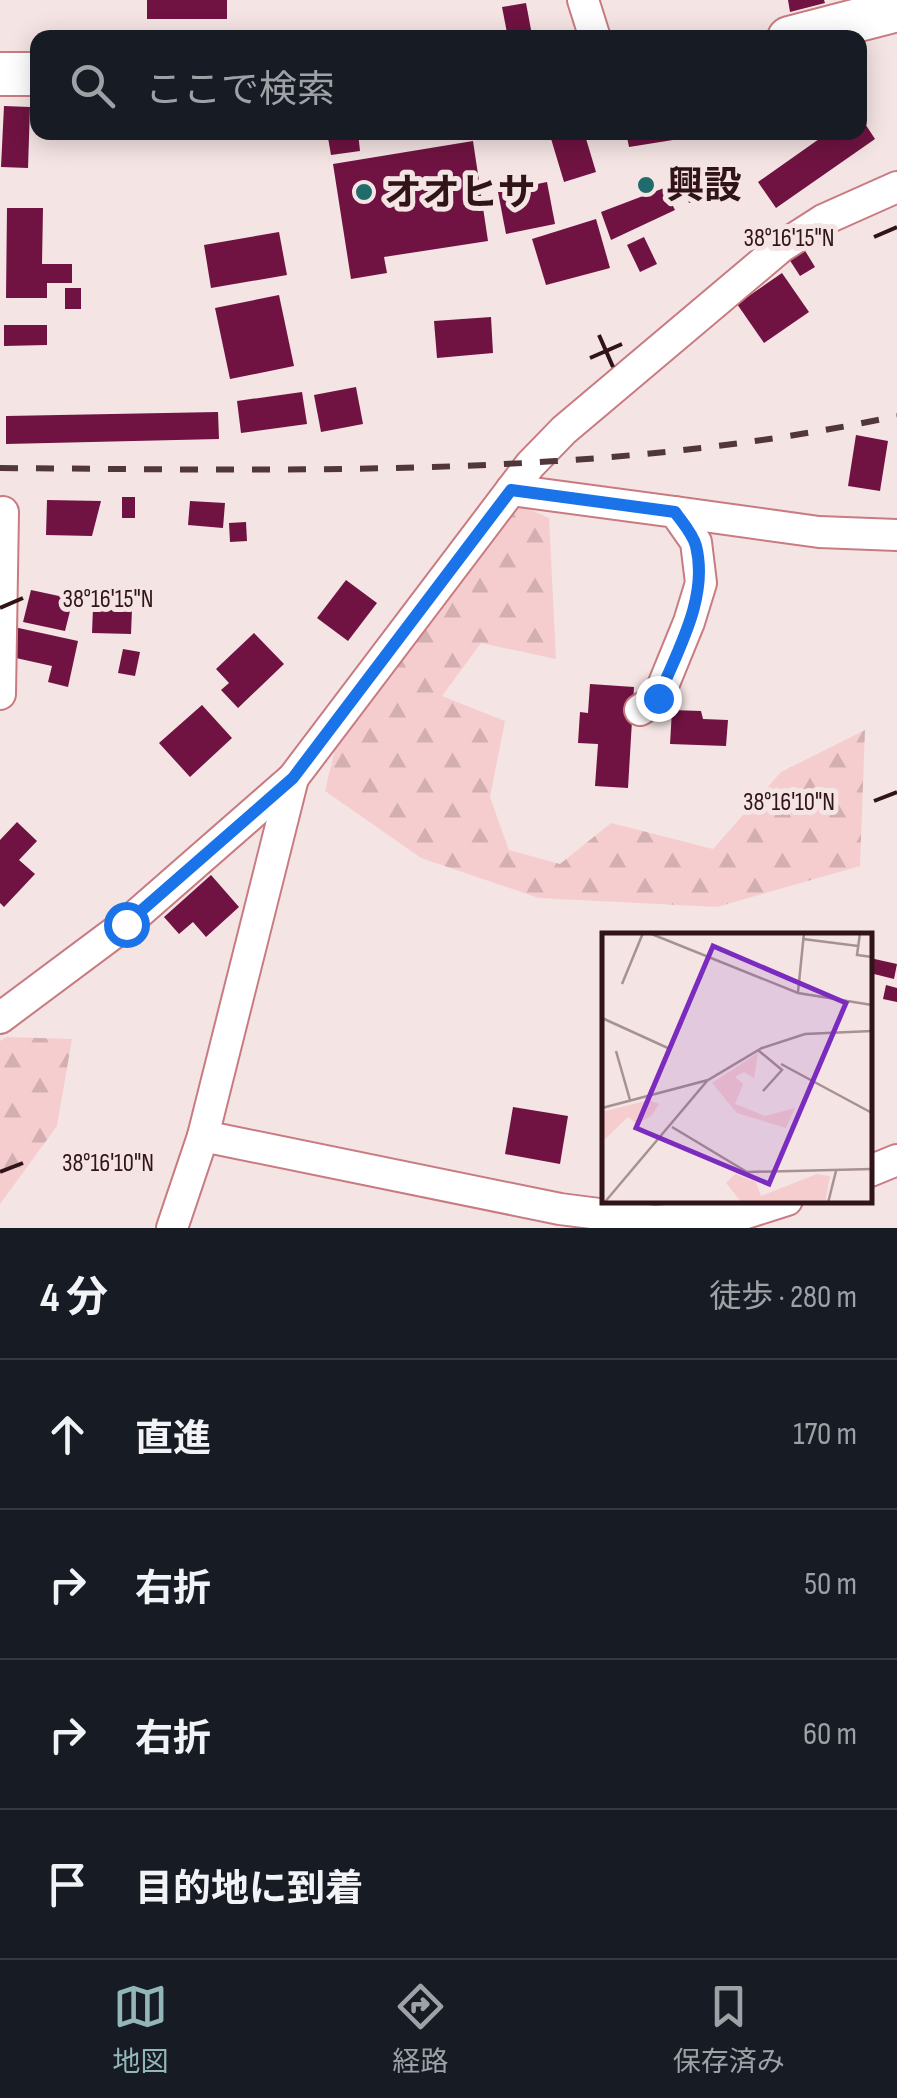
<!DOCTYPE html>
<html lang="ja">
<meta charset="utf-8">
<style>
:root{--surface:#171b24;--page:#20242c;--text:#f1f3f6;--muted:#9ea1a6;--line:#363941;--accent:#93b6b8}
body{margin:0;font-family:"Sofia Sans Condensed","Noto Sans JP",sans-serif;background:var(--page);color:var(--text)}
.stop{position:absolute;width:30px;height:30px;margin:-22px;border:8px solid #1a73e8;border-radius:50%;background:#fff}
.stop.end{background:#1a73e8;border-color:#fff;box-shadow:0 2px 10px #0008}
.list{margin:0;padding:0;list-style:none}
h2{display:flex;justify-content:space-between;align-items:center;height:130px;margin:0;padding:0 40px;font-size:42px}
h2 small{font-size:32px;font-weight:400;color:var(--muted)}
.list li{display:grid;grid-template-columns:65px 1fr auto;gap:30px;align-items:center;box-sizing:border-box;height:150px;padding:0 40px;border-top:2px solid var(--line)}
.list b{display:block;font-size:38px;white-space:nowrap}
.list em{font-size:32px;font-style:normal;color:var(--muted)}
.icon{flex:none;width:55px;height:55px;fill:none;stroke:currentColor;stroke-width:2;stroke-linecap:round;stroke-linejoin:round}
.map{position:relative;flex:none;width:897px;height:1228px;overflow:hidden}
.search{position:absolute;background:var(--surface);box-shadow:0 5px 25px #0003;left:30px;right:30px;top:30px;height:110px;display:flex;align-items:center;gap:25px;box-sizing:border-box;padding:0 35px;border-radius:20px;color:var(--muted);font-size:38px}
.sheet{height:730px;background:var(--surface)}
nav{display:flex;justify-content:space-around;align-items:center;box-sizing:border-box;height:140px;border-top:2px solid var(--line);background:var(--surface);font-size:28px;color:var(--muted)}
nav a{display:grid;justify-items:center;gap:5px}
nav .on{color:var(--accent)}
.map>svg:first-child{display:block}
.forest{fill:url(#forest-firs)}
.building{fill:#701342}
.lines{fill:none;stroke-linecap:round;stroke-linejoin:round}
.minor-casing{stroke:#c87b81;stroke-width:34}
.highway-casing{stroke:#c87b81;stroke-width:46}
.minor{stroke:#fff;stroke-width:30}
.highway{stroke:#fff;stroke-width:42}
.rail{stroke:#52373a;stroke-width:6;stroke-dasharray:18 18;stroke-linecap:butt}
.route{stroke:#1a73e8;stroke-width:12}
.ticks{fill:none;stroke:#311417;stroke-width:4}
.poi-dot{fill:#206c6c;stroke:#f5e4e4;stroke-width:4}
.labels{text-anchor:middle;stroke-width:10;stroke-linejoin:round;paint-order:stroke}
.poi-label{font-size:38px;font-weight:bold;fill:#311417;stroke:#f5e4e4;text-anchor:start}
.inset-road{fill:none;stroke:#a79192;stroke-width:2.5}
.view{fill:#7b2cbf;fill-opacity:0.15;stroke:#7b2cbf;stroke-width:5}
.inset-edge{fill:none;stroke:#311417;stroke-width:5}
.ticks-label{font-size:25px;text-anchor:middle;fill:#311417;stroke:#f5e4e4;stroke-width:10;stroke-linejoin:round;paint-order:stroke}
</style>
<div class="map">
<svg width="897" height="1228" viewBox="0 0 897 1228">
<defs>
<pattern id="forest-firs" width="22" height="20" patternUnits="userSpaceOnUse" patternTransform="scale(2.5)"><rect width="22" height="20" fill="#f6cdcf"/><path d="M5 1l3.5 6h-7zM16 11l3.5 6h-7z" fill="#d3afb1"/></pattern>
</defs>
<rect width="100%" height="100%" fill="#f5e4e4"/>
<g class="forest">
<path d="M519,505L549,518L556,659L481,643L442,696L505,721L490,797L509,850L560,864L611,823L713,849L781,772L865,730L860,866L717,907L539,898L421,858L325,791L337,741Z"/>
<path d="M6,1037L72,1039L57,1126L0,1204V1041Z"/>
</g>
<g class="building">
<rect x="147" y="0" width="80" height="19"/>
<path d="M788,0H824L825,3L790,12Z"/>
<path d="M526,3L532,35L508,38L502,7Z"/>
<path d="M4,106L30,107L28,168L1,167Z"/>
<path d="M860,116L875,139L776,208L758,182L829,132H860Z"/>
<path d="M327,132H358L360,151L331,155Z"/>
<path d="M549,132H584L596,172L564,182Z"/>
<path d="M626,132H672L673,140L629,147Z"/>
<path d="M473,141L488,241L384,257L387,273L351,279L333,164Z"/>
<path d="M717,166L726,188L689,203L681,180Z"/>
<path d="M547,182L555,224L506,234L498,192Z"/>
<path d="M664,188L675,210L611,240L601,212Z"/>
<path d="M7,208H43L42,264H72V283H47V298H6Z"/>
<path d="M596,219L610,268L546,285L532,239Z"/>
<path d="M279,232L287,275L211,288L204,245Z"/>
<path d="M644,237L657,264L640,272L627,245Z"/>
<path d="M804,249L815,267L800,276L789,259Z"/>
<path d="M782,273L809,312L764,343L737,304Z"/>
<rect x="65" y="288" width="16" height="21"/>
<path d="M279,295L294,366L230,379L215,308Z"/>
<path d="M491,317L493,353L437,358L434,321Z"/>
<path d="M4,325H47V345L4,346Z"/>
<path d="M356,387L363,424L321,432L314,395Z"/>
<path d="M302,392L307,424L241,433L237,401Z"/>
<path d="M218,412L219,439L6,444V416Z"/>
<path d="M856,435L888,441L880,491L848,486Z"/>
<rect x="122" y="497" width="13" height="21"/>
<path d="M47,500L101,501L92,536L46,535Z"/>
<path d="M190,501L225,503L223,528L188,525Z"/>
<path d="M246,522L247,541L230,542L229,523Z"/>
<path d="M346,580L377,603L348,641L317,618Z"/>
<path d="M31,590L73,599L65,631L23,622Z"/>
<path d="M93,608L132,609L131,634L92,633Z"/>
<path d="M14,627L78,641L68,687L48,682L52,666L7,656Z"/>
<path d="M254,633L284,664L238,708L221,690L229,683L216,669Z"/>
<path d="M123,649L140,652L135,676L118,673Z"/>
<path d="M590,684L634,687L628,788L595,786L598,744L578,743L580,712L588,713Z"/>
<path d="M202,705L232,738L190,777L159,743Z"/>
<path d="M672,710L701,711L703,719L728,720L726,746L670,744Z"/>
<path d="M17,822L37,841L19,860L35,874L4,907L0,903V840Z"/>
<path d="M211,875L239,907L206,937L193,922L179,934L164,917Z"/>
<path d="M870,958L897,964L894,979L870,973Z"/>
<path d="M886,985L897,988V1002L883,999Z"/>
<path d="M513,1107L568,1116L560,1164L505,1154Z"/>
</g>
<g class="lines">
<g class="minor-casing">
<g id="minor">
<path d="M583,0L595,38"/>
<path d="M511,490L675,512L696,542L701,583L689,622L658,698L640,710"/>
<path d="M675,512L819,532L897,535"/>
<path d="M0,694L3,512"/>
<path d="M0,1018L126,924L293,778L530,465L564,430L781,247L823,220L897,187"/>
<path d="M203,1136L560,1209L654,1221L743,1214L787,1200"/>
<path d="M870,1171L897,1160"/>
<path d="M172,1228L203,1136L293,778"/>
</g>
</g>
<g class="highway-casing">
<g id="highway">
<path d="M789,38L897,10"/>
<path d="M0,74H38"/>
</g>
</g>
<use href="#minor" class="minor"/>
<use href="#highway" class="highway"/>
<path class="rail" d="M0,468C300,470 601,479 897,416"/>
</g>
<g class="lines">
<path class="route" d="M126,924L293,778L511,490L675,512C682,522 693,534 696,546C709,598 677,651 658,698"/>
</g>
<path class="ticks" d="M874,237L897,227M599,335L613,367M590,358L622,344M0,608L23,598M874,801L897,792M0,1172L23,1163"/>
<g class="poi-dot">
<circle cx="646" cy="185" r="10"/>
<circle cx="364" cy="192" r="10"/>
</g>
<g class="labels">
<g class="poi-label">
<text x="666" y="198">興設</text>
<text x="384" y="205">オオヒサ</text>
</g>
</g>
<g transform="translate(602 933)">
<rect width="270" height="270" fill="#f5e4e4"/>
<path d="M156,120L152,145L142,139L133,144L141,151L133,171L163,183L193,175L184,195L135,180L110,150ZM47,167L57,171L49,183L35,191L26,184L1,208L0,228V179ZM133,241L154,249L159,263L215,241L228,243L223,270H140L124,250Z" fill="#f6cdcf"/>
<path class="inset-road" d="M47,0L196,60L270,72M258,0L255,22L270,24M201,6L256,13M20,51L41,0M196,59L202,0M0,85L68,116L80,89M14,118L28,167M157,118L180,137L161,158M179,131L270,180M0,175L106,147L160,115L203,101L270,98M70,194L145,239L270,236M2,270L105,148M226,270L234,238"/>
<path class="view" d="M111,13L244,70L167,251L34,195Z"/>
<rect width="270" height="270" class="inset-edge"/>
</g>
<g class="ticks-label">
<text x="789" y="246">38°16'15"N</text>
<text x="108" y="607">38°16'15"N</text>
<text x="789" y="810">38°16'10"N</text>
<text x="108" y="1171">38°16'10"N</text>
</g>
</svg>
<div class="stop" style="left:126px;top:924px"></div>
<div class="stop end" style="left:658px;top:698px"></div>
<div class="search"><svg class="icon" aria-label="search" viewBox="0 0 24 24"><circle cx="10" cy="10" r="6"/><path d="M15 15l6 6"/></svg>ここで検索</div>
</div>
<section class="sheet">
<h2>4 分<small>徒歩 · 280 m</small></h2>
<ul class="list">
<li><svg class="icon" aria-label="ahead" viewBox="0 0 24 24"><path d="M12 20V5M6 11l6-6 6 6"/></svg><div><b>直進</b></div><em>170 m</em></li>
<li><svg class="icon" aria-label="right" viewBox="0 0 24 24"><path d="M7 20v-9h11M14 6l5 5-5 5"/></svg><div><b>右折</b></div><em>50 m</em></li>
<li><svg class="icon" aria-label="right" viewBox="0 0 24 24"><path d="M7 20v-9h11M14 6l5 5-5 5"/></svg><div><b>右折</b></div><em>60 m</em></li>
<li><svg class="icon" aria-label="arrive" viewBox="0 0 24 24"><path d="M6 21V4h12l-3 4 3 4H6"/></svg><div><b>目的地に到着</b></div></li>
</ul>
</section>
<nav>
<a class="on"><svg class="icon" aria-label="map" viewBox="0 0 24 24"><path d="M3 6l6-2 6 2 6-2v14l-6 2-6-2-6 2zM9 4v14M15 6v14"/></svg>地図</a>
<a><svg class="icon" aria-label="directions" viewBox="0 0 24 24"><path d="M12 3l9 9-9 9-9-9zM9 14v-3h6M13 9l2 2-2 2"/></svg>経路</a>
<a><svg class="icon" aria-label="saved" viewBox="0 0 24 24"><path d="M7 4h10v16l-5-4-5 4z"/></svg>保存済み</a>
</nav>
